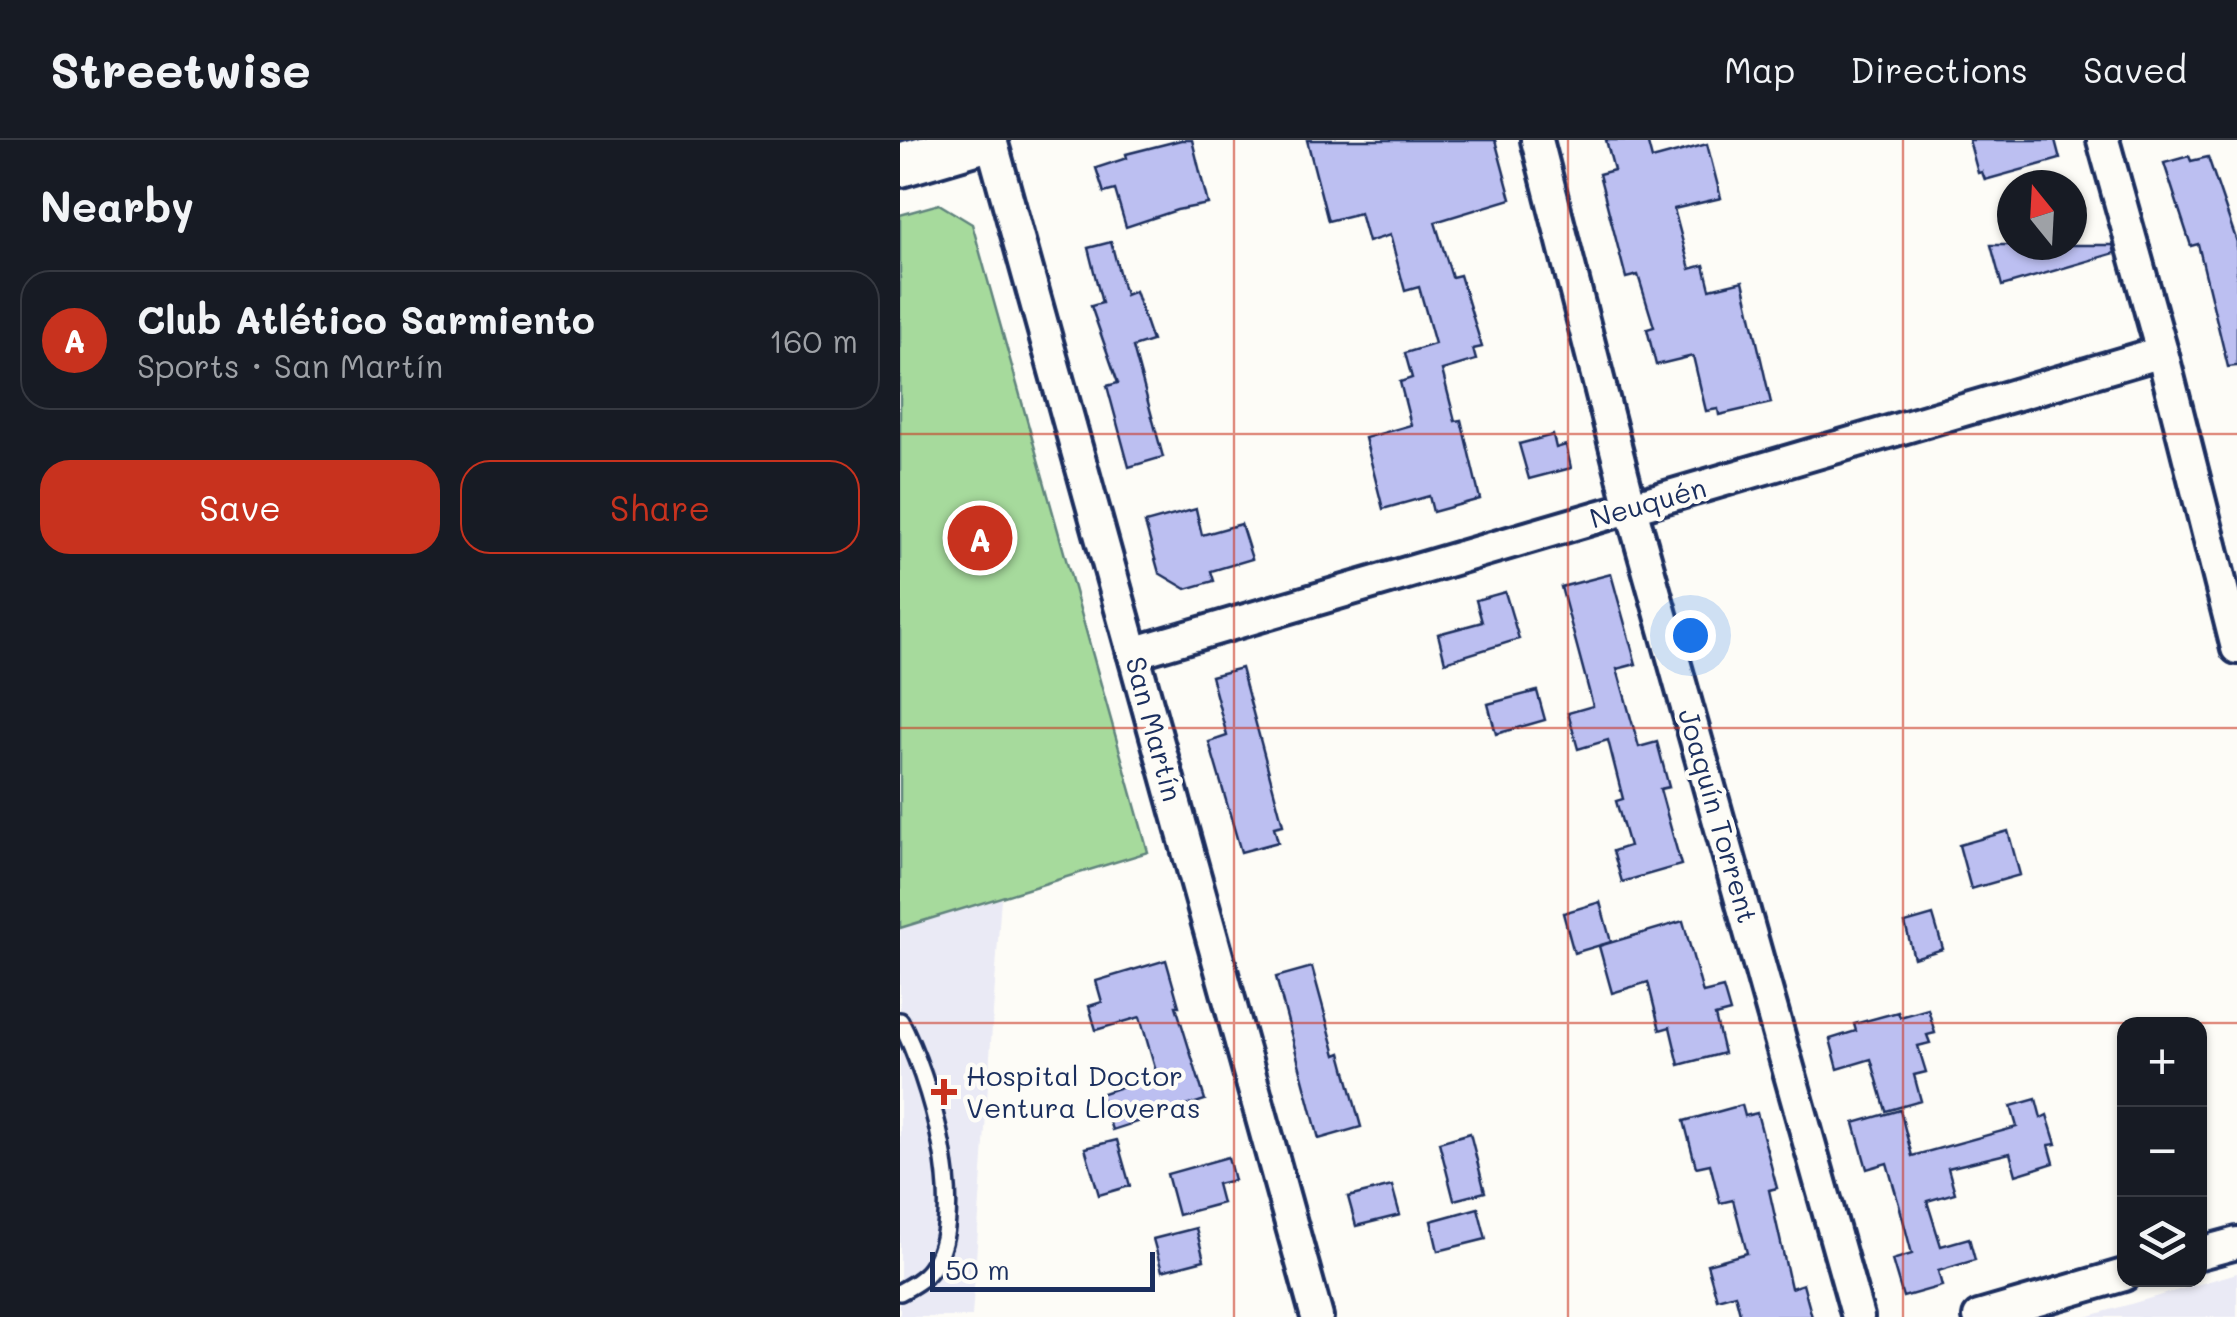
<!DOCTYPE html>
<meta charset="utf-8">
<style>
:root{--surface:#171b24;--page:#242831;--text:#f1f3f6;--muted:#9ea1a6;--line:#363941;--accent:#c8321e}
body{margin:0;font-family:Mali,sans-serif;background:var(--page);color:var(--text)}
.controls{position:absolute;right:30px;bottom:30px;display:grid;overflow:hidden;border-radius:20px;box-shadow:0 2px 8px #0004}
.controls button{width:90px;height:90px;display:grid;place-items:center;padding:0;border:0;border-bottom:2px solid var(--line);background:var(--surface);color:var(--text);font:50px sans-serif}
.compass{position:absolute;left:1097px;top:30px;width:90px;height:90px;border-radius:50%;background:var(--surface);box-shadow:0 2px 8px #0004;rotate:342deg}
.scale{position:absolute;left:30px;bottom:25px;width:225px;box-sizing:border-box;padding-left:10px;border:5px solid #1b2f5e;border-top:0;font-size:28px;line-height:35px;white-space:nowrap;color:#1b2f5e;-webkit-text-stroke:8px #fdfcf7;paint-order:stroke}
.you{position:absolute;left:790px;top:495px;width:35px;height:35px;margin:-25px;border:8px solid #fff;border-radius:50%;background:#1a73e8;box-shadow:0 0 0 15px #1a73e833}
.badge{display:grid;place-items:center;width:65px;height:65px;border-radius:50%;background:var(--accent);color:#fff;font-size:32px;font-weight:700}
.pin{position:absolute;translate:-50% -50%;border:5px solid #fff;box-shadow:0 2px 10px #0006}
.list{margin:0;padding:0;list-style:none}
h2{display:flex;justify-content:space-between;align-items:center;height:130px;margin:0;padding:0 40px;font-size:42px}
h2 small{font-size:32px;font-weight:400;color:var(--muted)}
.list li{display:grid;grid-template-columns:65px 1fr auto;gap:30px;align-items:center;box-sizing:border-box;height:140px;margin:0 20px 20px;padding:0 20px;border:2px solid var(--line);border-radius:30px}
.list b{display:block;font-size:38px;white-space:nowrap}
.list p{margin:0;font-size:32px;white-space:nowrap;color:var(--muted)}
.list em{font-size:32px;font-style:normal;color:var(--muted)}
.actions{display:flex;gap:20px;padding:30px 40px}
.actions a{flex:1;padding:22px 0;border:2px solid var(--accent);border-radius:30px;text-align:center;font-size:35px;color:var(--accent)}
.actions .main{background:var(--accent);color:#fff}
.icon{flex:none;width:55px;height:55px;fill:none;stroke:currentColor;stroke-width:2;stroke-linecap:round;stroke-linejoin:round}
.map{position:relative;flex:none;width:1337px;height:1177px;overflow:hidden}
header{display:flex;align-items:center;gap:60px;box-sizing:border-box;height:140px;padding:0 50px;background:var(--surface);border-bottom:2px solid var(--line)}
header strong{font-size:48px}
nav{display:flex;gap:55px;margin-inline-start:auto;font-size:35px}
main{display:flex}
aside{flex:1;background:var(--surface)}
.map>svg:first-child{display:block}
.built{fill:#eaeaf5}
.green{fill:#a6da9c;stroke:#60847d;stroke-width:2.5}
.building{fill:#bcbff1;stroke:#1b2f5e;stroke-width:2.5}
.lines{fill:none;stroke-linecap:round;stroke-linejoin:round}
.service-casing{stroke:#1b2f5e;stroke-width:22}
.minor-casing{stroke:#1b2f5e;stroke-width:38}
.secondary-casing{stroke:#1b2f5e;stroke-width:50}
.service{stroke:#fdfcf7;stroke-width:15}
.minor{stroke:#fdfcf7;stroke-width:30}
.secondary{stroke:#fdfcf7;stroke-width:42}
.grid{fill:none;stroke:#c8321e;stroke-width:2.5;stroke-opacity:0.55}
.poi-dot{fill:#c8321e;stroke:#fdfcf7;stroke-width:4}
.labels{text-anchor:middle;stroke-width:9;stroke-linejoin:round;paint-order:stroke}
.street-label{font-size:28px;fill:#1b2f5e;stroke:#fdfcf7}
.poi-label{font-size:28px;fill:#1b2f5e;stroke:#fdfcf7;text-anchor:start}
</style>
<header>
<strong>Streetwise</strong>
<nav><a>Map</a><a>Directions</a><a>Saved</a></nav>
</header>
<main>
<aside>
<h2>Nearby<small></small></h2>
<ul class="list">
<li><span class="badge">A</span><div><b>Club Atlético Sarmiento</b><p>Sports · San Martín</p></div><em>160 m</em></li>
</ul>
<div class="actions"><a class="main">Save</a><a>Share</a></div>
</aside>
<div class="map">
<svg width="1337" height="1177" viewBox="0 0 1337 1177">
<rect width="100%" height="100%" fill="#fdfcf7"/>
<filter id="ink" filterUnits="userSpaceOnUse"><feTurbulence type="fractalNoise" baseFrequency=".01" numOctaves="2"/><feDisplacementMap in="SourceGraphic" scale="20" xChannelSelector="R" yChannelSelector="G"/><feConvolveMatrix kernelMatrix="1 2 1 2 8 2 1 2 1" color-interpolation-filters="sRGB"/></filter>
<g filter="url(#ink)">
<g class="built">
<path d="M101,757L72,1177H0V788Z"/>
<path d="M1337,1133V1177H1186Z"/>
</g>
<path class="green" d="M39,64L72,84L248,712L0,788V75Z"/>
<g class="building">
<path d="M281,0H292L308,64L277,70L226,87L215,50L204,53L196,28L227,18L226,14Z"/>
<path d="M407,0H595L611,59L535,82L552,137L560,135L582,207L573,209L576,220L542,230L555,281L561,280L580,359L533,372L529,356L483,369L465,298L511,285L500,242L512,238L505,213L535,204L519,147L505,151L490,95L468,102L460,73L428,81Z"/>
<path d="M706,0H747L752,19L807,4L821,58L774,69L790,129L804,125L810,149L843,141L871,263L819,275L818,269L806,271L793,216L756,225L747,189L754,187L738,135L726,138L699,34L714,30Z"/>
<path d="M1069,0H1155L1160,19L1085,40L1082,32L1078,33Z"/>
<path d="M1289,16L1291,21L1308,17L1337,102V226L1328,227L1298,104L1291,106L1264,23Z"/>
<path d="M211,102L225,155L235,151L252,201L233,207L263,317L229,327L207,246L218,243L191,166L202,163L188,108Z"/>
<path d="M1091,105H1213L1215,113L1102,146Z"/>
<path d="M653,295L656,308L666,305L671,328L629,339L619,304Z"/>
<path d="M296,369L302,395L341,384L352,419L311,431L314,441L286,449L259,433L245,383Z"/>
<path d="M711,434L736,524L717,529L739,607L757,602L769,647L760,649L781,725L722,742L713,711L729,706L716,661L723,659L708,600L678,609L668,573L693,566L661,447Z"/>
<path d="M605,452L619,499L545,522L538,494L582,482L576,460Z"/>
<path d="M341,528L383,685L374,687L378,702L341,712L309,602L327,596L311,536Z"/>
<path d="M637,551L645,580L596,594L588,564Z"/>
<path d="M1108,691L1120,735L1071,749L1059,705Z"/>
<path d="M700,762L711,802L674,813L663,773Z"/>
<path d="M1033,775L1043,809L1014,818L1005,783Z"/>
<path d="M783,781L803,853L823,848L830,872L815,876L824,913L779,925L770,887L760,890L748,842L712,853L699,806Z"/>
<path d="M266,820L279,866H276L305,960L212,990L200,954L257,935L240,877L196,890L189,866L202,862L196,841Z"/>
<path d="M412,827L436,915L441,913L461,987L419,999L376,837Z"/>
<path d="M1028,869L1035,893L1027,895L1030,903L1018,906L1026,932L1014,935L1021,961L986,971L971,919L938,929L930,899L956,891L954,884L998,872L1000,877Z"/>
<path d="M1136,959L1141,978L1147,975L1156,1004L1149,1005L1154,1023L1116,1035L1110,1013L1048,1028L1055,1053L1027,1061L1041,1106L1069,1098L1075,1120L1038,1131L1042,1146L1003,1157L992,1120L1012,1114L1000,1068L987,1023L967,1029L954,983L1000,970L1012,1016L1117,987L1111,966Z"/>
<path d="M842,965L845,976L857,973L877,1048L869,1050L891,1148L903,1144L912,1177H841L835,1154L817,1159L807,1124L847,1113L833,1060L820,1063L810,1024L796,1027L784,981Z"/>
<path d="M570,993L585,1052L554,1060L539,1002Z"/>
<path d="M217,1000L230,1046L199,1055L185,1008Z"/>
<path d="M328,1017L334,1040L317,1044L322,1063L278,1075L267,1034Z"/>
<path d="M492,1046L500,1075L456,1086L448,1057Z"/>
<path d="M578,1068L586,1099L538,1111L531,1081Z"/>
<path d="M296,1088L304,1120L262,1131L253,1099Z"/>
</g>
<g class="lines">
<g class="service-casing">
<path id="service" d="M0,881C29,936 71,1074 31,1129C24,1139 11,1146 0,1152"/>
</g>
<g class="minor-casing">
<g id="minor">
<path d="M91,0L417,1177"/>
<path d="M637,0L731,368L958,1177"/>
<path d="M1203,0L1262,212L1337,508"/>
<path d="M233,513L1262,212"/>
<path d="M1300,1113L1337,1103"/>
<path d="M1079,1177L1224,1135"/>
</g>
</g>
<g class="secondary-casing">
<path id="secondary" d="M0,25L85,0"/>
</g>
<use href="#service" class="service"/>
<use href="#minor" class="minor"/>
<use href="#secondary" class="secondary"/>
</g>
</g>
<path class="grid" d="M334,0V1177M668,0V1177M1003,0V1177M0,294H1337M0,588H1337M0,883H1337"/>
<path class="poi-dot" d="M39 937h10v10h10v10h-10v10h-10v-10h-10v-10h10z"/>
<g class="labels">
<g class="street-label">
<text transform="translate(748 363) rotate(-16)" y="10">Neuquén</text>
<text transform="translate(254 589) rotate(75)" y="10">San Martín</text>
<text transform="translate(818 676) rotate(74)" y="10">Joaquín Torrent</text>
</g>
<g class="poi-label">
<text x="66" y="946">Hospital Doctor<tspan x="66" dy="32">Ventura Lloveras</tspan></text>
</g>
</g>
</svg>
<div class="controls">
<button>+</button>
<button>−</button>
<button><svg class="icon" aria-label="layers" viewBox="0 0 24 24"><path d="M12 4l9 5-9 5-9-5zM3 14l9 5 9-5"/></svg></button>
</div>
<svg class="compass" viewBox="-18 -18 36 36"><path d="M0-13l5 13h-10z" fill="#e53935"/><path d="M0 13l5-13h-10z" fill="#9ea1a6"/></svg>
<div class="scale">50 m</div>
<div class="you"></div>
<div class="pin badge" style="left:80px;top:398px">A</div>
</div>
</main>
